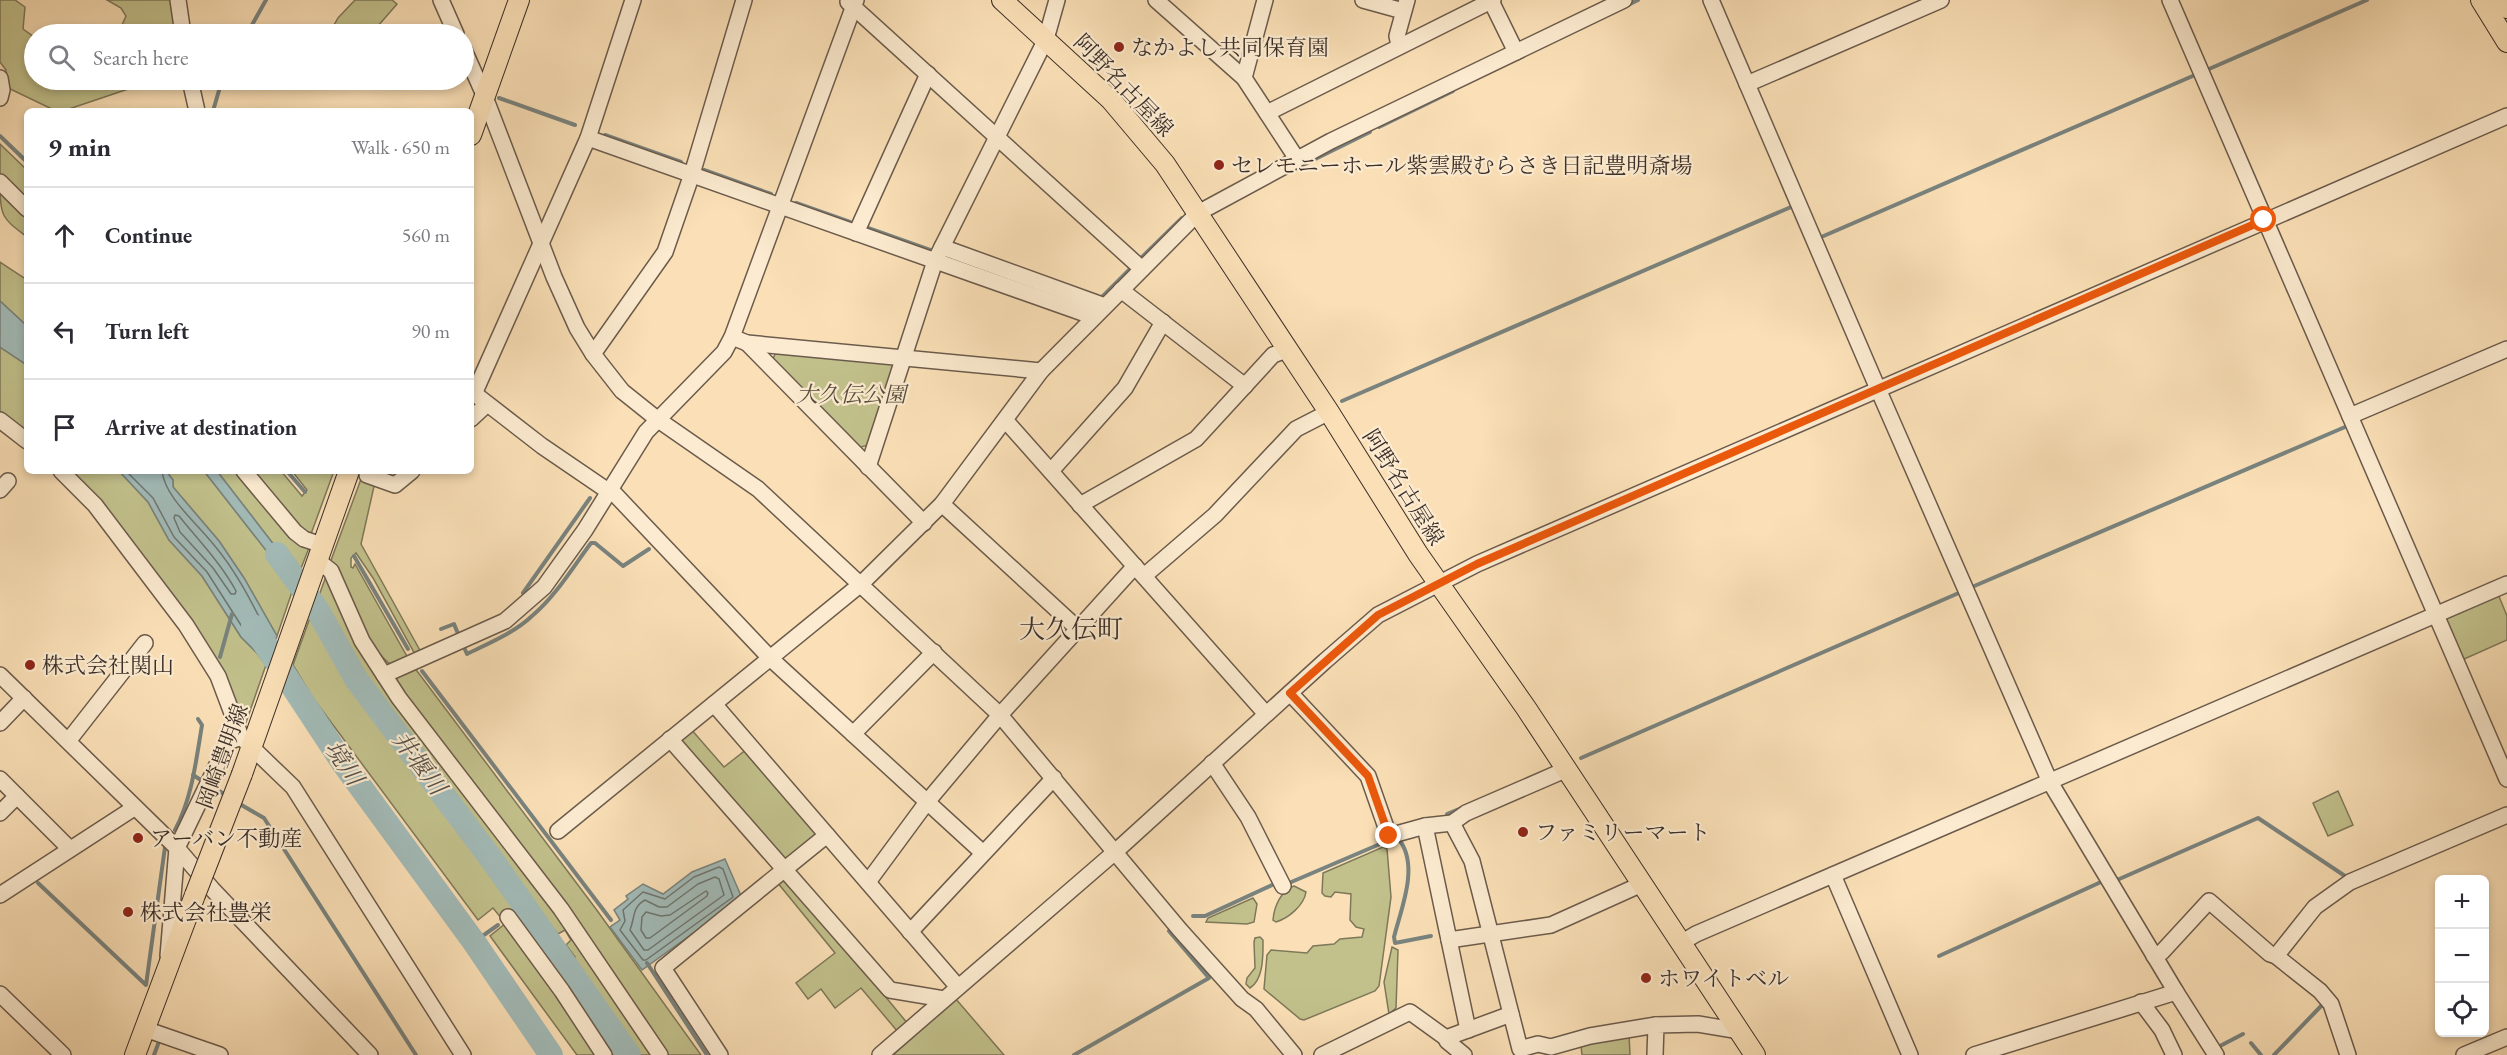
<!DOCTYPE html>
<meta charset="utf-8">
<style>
:root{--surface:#fff;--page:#f2f2f3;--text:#2b2b33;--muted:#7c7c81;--line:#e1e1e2}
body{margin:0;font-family:"EB Garamond","Noto Serif JP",serif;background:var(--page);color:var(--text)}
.controls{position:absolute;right:18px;bottom:18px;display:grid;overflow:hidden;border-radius:9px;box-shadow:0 3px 9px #0003}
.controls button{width:54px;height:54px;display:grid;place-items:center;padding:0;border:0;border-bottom:2px solid var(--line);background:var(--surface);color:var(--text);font:30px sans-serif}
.stop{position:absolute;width:18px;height:18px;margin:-14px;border:4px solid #ea580c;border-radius:50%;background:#fff}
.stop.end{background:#ea580c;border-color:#fff;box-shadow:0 2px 6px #0008}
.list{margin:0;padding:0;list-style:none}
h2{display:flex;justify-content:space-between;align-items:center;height:78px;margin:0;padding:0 24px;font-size:26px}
h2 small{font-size:20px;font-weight:400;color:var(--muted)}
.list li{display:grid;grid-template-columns:39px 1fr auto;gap:18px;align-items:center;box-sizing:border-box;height:96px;padding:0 24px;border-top:2px solid var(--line)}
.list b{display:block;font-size:22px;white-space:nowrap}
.list em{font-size:20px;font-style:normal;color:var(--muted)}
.icon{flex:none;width:33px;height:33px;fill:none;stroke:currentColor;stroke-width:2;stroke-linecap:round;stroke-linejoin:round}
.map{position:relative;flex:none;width:2507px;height:1055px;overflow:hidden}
.search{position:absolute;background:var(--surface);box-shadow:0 3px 9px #0003;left:24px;top:24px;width:450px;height:66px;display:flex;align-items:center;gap:15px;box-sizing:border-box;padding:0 21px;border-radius:33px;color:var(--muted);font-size:22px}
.panel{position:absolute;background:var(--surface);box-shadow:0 3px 9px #0003;left:24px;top:108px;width:450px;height:366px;border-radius:9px}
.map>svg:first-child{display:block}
.green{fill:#c2c18c;stroke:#7e785a;stroke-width:1.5}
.water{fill:#a2bbb8;stroke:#79837f;stroke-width:1.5}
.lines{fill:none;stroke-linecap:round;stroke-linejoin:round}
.shore{stroke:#6e7570;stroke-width:1.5}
.stream{stroke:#79837f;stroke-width:4}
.river{stroke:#a2bbb8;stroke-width:24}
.minor-casing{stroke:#6b5b4c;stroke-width:18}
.major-casing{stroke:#3b2f29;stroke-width:22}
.minor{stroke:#fcebd0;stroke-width:15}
.major{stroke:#fbe0b7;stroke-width:20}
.major-bridge-casing{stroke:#3b2f29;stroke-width:22;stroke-linecap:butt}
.major-bridge{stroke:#fbe0b7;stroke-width:20}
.route{stroke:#ea580c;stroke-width:8}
.poi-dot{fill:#8f2418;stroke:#fcebd0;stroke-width:2}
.labels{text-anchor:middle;stroke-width:4.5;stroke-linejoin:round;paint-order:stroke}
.poi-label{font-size:22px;fill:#3b2f29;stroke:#fcebd0;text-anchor:start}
.street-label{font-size:22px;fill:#3b2f29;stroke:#fcebd0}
.park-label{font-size:22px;font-style:italic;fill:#564c3d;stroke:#fcebd0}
.water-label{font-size:24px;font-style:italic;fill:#55524d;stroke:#fcebd0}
.quarter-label{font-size:26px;fill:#3b2f29;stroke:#fcebd0}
</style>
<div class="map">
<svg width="2507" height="1055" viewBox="0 0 2507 1055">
<rect width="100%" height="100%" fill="#fbe0b7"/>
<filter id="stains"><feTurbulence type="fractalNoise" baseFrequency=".00333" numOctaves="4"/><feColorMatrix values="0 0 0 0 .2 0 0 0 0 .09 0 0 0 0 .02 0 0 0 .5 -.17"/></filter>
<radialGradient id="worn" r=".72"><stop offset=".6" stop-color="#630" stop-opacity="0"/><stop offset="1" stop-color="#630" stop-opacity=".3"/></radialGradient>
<g class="green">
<path d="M0,0H15L25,7L23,29L34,37V80H155L63,111H56L6,87V70L0,62Z"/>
<path d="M107,0H171L176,34H118L126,16L121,8Z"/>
<path d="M355,0H392L397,4L371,34H329L338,18Z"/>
<path d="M0,144L27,170V204L0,177Z"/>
<path d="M0,188L27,215V237C4,219 0,218 0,188Z"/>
<path d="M0,262L27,280V326L0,301Z"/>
<path d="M0,347L27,365V436L0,414Z"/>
<path d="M776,352L891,363L894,368L868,445L858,448L772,361Z"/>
<path d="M64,471H119L148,502L169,540L202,576L241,637L257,653L266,665L244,728L225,680Z"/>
<path d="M166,471H204L294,586L277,636L244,578L219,541L173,487V480Z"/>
<path d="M217,471H238L309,548L298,576Z"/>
<path d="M250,471H281L302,496L307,490L292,471H334L311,534L293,524Z"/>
<path d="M364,471L375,482L361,544L422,654L416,656L373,578L356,553L351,558V567L353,568L355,564L409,660L394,667C368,650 344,592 330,563Z"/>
<path d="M328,571L338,600L654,1055H634L572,960L575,957L566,945L571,940L565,930L558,934L549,923L544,926L499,862L370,692L330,618L317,601Z"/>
<path d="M2498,594L2507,616V640L2462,660L2446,621L2449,615Z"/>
<path d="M312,612L356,688L537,930L536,934L540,947L536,950L502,919L493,908L478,920L313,698L293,665Z"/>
<path d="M414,667L596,909L701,1055H663L396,684L397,674Z"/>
<path d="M690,728L724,767L747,749L820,834L786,867L679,738Z"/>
<path d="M2338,791L2353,825L2328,836L2313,803Z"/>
<path d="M1383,847L1387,849L1391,897L1379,986L1375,991L1304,1020L1300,1019L1264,989L1267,955L1271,950L1307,953L1313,946L1334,944L1340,939L1362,937L1364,929L1356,927L1350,920L1351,894L1335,892L1331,897L1325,896L1322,893L1323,873Z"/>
<path d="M785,875L908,1024L898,1032L861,988L835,1008L821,989L808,999L796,983L835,953L777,882Z"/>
<path d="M1294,886L1306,892C1304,905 1289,918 1276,922L1273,920C1274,907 1281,890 1294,886Z"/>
<path d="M1253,898L1257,904L1254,922L1247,924L1206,922L1208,918Z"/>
<path d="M506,923L600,1055H577L490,936Z"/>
<path d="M1260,937L1263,940C1263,955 1264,979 1250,988L1246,984L1247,978L1255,968L1254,942L1255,938Z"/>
<path d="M1392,947L1398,950L1396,1008L1389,1014L1384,982Z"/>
<path d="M547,957L561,967L564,965L623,1055H609L543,959Z"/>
<path d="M955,998L1004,1055H893Z"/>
<path d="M1629,1034L1630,1055H1582L1581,1046Z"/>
</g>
<g class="water">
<path d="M0,301L27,326V365L0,347Z"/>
<path d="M119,471H166L173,480V487L219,541L244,578L277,636L266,665L257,653L241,637L202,576L169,540L148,502Z"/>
<path d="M204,471H217L298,576L294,586Z"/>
<path d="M725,859L742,898L642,970L610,927L620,920L614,910L628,899L626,896L643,884L663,894L692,872Z"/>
</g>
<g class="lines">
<g class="shore">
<path d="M126,471L153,498L174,537L207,572L246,633L261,648H265L269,636C253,605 237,572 214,545C198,524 165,498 162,471"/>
<path d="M175,515L179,516C199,541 221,563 236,591L235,594H231L213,568L180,532L174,518Z"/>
<path d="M719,867L723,869L733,897L646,960H643L620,930L625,921L623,910L643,892L665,899L694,877Z"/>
<path d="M715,877L719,879L724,895L648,950H644L630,930C635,918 632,907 645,900L659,907H667L698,884Z"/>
<path d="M706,891L708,893L707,896L650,938H646L641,930L642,917L646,912L661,916L670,915Z"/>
</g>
<g class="stream">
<path d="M1628,5L1638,0"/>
<path d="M247,34L266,0"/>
<path d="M2209,69L2367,0"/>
<path d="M499,98L575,125"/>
<path d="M213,111L222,80"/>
<path d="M1379,127L1453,91"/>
<path d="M605,135L681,162"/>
<path d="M0,136L27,162"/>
<path d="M704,170L771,194"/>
<path d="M1293,170L1370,132"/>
<path d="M796,203L850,222"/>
<path d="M868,228L930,250"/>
<path d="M1819,238L2195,75"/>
<path d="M1141,258L1182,218"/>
<path d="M1102,297L1130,269"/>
<path d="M1342,401L1791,207"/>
<path d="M287,471L305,492"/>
<path d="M354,556L408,649"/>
<path d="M1972,587L2345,427"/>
<path d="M528,598L523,593L590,498"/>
<path d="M441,629L454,624L459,636"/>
<path d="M463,645L467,654C489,643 514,633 532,616C555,597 573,567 591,543H595L623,566L649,549"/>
<path d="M220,657L232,614"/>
<path d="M422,671L611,920"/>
<path d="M1581,758L1961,592"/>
<path d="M193,775L204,782"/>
<path d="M210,785L227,796"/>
<path d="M238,803L264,818L416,1055"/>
<path d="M1447,814L1464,807"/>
<path d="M175,830C192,798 196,761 202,725L198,719"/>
<path d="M1400,841C1419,867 1401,909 1394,937L1395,943L1431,936"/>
<path d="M2117,880L2258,818L2348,878"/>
<path d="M38,883L146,985L165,847"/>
<path d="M1289,883L1380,844"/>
<path d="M1193,916H1205L1272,885"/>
<path d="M474,942L498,925"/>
<path d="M1939,956L2101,882"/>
<path d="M647,963L707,1055"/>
<path d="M2251,1043L2261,1055"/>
<path d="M2220,1046L2243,1034"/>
<path d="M154,1055L160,1039"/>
<path d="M1074,1055L1209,978L1169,931"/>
<path d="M2274,1055L2322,1005"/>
</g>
<g class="river">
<path d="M277,554L317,609L356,679L495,864L629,1055"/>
<path d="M253,626L343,763L474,942L551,1055"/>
</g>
<g class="minor-casing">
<g id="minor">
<path d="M178,0L183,34"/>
<path d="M441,0L456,34"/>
<path d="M1156,0L1244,78L1297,159"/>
<path d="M1363,0L1403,11"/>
<path d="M1711,0L1878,389L2050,782L2176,992L2216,1055"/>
<path d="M2170,0L2507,779"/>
<path d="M1491,1L1516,52"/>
<path d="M848,2L1142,269"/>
<path d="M1399,45L1397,36L1407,0"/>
<path d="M464,50L485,97L554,277L577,328L593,354L622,391L657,419L758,489L1000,715L1180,930L1242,999L1256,1009L1294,1055"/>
<path d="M0,78L2,90L0,98"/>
<path d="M1244,78L1265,0"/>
<path d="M190,80L197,111"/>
<path d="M1747,84L1941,0"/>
<path d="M1267,113L1493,0"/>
<path d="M588,138L1094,317"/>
<path d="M0,182L27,209"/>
<path d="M856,233L928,74"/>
<path d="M942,247L1105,306"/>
<path d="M1121,290L1245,386"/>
<path d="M732,337L747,343L1041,371"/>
<path d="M747,343L924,523"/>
<path d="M593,354L665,252L692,174L744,0"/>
<path d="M471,391L542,446L608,491"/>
<path d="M474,394L588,138L633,0"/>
<path d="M2350,416L2507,349"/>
<path d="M471,419L486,405"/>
<path d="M0,420L27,441"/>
<path d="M1006,421L1266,714"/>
<path d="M868,467L935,261L1046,39L1057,0"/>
<path d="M61,471L95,505L186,625L218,676L241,737L293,787L463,1055"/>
<path d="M244,471L295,532L304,539L322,545"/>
<path d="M1051,471L1125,388L1163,322"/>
<path d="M367,475L395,485L412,471"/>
<path d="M610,489L770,658L983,853"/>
<path d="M0,490L8,481"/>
<path d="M942,504L1078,629"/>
<path d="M1080,505L1196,439L1273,355L1286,350"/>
<path d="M317,560L331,571L362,641L399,698L561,909L660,1055"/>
<path d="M1144,576L1215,515L1296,429L1329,412"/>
<path d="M0,675L177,848L213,890L370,1055"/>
<path d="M384,675L505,621L544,587L585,530L646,432L724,352L732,337L856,0"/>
<path d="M1290,693L1368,776L1389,836L1425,826L1452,823L1466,813L1565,770"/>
<path d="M714,704L958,987"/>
<path d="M0,723L24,698"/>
<path d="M853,734L934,652"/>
<path d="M670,739L890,990L944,999"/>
<path d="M69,740L145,643"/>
<path d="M1212,763L1248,817L1283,886"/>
<path d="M0,779L70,849"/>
<path d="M0,813L17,796"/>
<path d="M1452,823L1472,861L1520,1049L1538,1044L1551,1047L1590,1036L1656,1025"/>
<path d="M1425,826L1468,1030"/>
<path d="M558,831L861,584L942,504L1041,371L1198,213L1331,141L1624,0"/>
<path d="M1833,875L1910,1055"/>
<path d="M868,882L927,802L1000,715L1135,566"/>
<path d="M0,895L134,808"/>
<path d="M508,917L562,991L604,1055"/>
<path d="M910,932L1054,778"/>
<path d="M1449,940L1551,925L1642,884"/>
<path d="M1681,943L1696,934L2507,584"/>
<path d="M168,956L177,848L228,742L241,737"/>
<path d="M2154,956L2162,952L2209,901L2270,954L2276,956L2320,991L2331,1004L2348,1055"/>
<path d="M2276,956L2315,907L2350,882L2507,815"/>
<path d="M0,994L63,1055"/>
<path d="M2141,1002L2162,1030L2174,1055"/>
<path d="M145,1029L220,1055"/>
<path d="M1446,1038L1447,1041L1464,1055"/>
<path d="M720,1055L663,968L827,835"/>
<path d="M880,1055L1115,852L1325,661L1378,615L1477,564L2507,116"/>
<path d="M1322,1055L1410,1012L1446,1038L1511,1014"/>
<path d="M1655,1055L1656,1025L1698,1024L1740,1031"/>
<path d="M1974,1055L2176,992"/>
<path d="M2464,1055L2507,1037"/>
</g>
</g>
<g class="major-casing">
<g id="major">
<path d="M1002,0L1111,100L1165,164L1329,412L1418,554L1526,708L1755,1055"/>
<path d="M2481,0L2507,42"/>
<path d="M2502,0L2507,8"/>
<path d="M471,135L519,0"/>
<path d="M242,774L349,471"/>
<path d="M135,1055L195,895"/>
</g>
</g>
<use href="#minor" class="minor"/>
<use href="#major" class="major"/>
<g class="major-bridge-casing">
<path id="major-bridge" d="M195,895L242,774"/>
</g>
<use href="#major-bridge" class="major-bridge"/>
</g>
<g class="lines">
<path class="route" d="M1389,836L1368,776L1290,693L1378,615L1477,564L2264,220"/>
</g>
<g class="poi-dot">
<circle cx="1119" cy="47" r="6"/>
<circle cx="1219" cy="165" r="6"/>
<circle cx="30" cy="665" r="6"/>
<circle cx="1523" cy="832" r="6"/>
<circle cx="138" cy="838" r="6"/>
<circle cx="128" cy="912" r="6"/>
<circle cx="1646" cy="978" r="6"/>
</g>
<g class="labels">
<g class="poi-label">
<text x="1131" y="55">なかよし共同保育園</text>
<text x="1231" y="173">セレモニーホール紫雲殿むらさき日記豊明斎場</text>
<text x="42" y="673">株式会社関山</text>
<text x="1535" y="840">ファミリーマート</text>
<text x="150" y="846">アーバン不動産</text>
<text x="140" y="920">株式会社豊栄</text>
<text x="1658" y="986">ホワイトベル</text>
</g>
<g class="street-label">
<text transform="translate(1124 85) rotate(46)" y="8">阿野名古屋線</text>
<text transform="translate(1404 487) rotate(58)" y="8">阿野名古屋線</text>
<text transform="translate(222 756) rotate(-70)" y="8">岡崎豊明線</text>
</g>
<g class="park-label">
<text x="851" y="402">大久伝公園</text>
</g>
<g class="water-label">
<text transform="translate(344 763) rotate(56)" y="8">境川</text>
<text transform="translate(419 763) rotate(53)" y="8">井堰川</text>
</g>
<g class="quarter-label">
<text x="1071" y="638">大久伝町</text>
</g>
</g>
<rect width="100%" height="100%" filter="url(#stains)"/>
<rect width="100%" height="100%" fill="url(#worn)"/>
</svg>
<div class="controls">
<button>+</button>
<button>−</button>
<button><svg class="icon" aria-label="locate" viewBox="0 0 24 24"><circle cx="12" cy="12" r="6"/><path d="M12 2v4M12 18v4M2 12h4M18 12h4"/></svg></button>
</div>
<div class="stop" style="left:2264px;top:220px"></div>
<div class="stop end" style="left:1389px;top:836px"></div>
<div class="search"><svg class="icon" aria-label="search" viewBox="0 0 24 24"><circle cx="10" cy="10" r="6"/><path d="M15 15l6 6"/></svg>Search here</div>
<section class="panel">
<h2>9 min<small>Walk · 650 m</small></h2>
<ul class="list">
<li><svg class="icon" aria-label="ahead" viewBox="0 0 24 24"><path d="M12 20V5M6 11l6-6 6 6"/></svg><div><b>Continue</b></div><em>560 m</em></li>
<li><svg class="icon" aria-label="left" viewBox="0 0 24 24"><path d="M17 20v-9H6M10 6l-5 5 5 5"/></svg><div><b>Turn left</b></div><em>90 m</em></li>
<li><svg class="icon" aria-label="arrive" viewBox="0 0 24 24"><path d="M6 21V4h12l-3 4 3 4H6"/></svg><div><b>Arrive at destination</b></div></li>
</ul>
</section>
</div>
